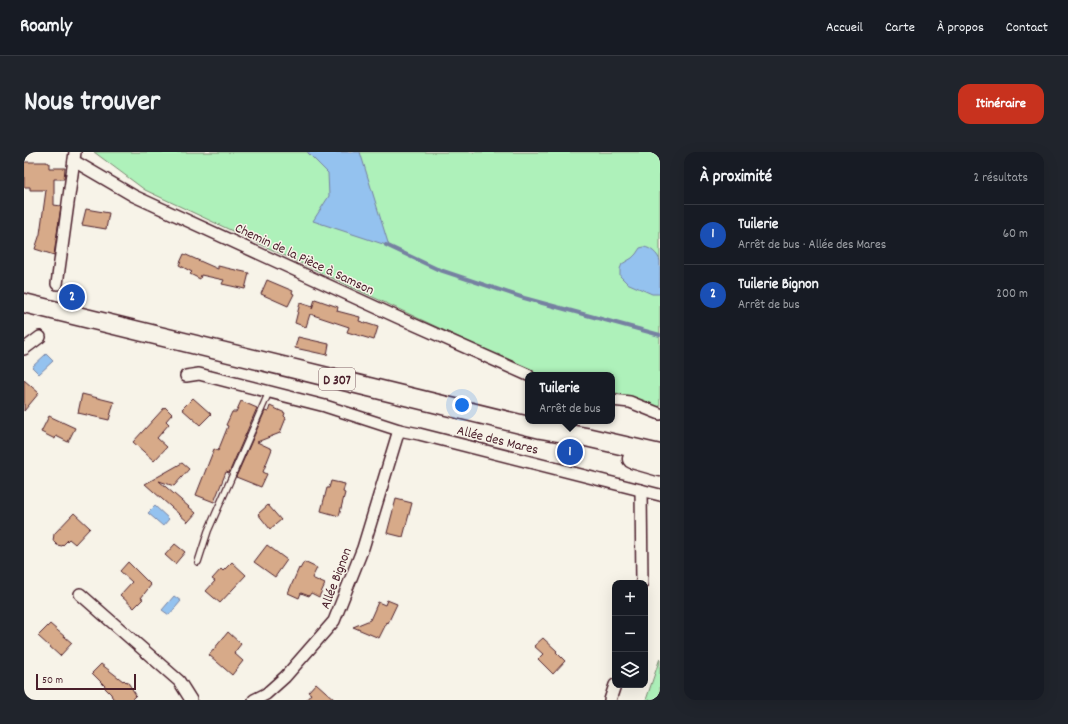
<!DOCTYPE html>
<html lang="fr">
<meta charset="utf-8">
<style>
:root{--surface:#171b24;--page:#20242c;--text:#f1f3f6;--muted:#9ea1a6;--line:#363941;--accent:#c8321e}
body{margin:0;font-family:Dekko,sans-serif;background:var(--page);color:var(--text)}
.controls{position:absolute;right:12px;bottom:12px;display:grid;overflow:hidden;border-radius:8px;box-shadow:0 4px 16px #0002}
.controls button{width:36px;height:36px;display:grid;place-items:center;padding:0;border:0;border-bottom:1px solid var(--line);background:var(--surface);color:var(--text);font:20px sans-serif}
.scale{position:absolute;left:12px;bottom:10px;width:100px;box-sizing:border-box;padding-left:4px;border:2px solid #4a1f2b;border-top:0;font-size:11px;line-height:14px;white-space:nowrap;color:#4a1f2b;-webkit-text-stroke:3px #f7f3e8;paint-order:stroke}
.you{position:absolute;left:438px;top:253px;width:14px;height:14px;margin:-10px;border:3px solid #fff;border-radius:50%;background:#1a73e8;box-shadow:0 0 0 6px #1a73e833}
.badge{display:grid;place-items:center;width:26px;height:26px;border-radius:50%;background:var(--accent);color:#fff;font-size:13px;font-weight:700}
.pin{position:absolute;translate:-50% -50%;border:2px solid #fff;box-shadow:0 1px 4px #0006}
.popup{position:absolute;left:501px;top:220px;width:90px;height:52px;box-sizing:border-box;display:grid;place-content:center;border-radius:8px;background:var(--surface);filter:drop-shadow(0 1px 3px #0005);font-size:13px;white-space:nowrap;color:var(--muted)}
.popup b{font-size:15px;color:var(--text)}
.popup::after{content:'';position:absolute;left:50%;top:100%;margin-left:-8px;border:8px solid transparent;border-top-color:var(--surface)}
.list{margin:0;padding:0;list-style:none}
h2{display:flex;justify-content:space-between;align-items:center;height:52px;margin:0;padding:0 16px;font-size:17px}
h2 small{font-size:13px;font-weight:400;color:var(--muted)}
.list li{display:grid;grid-template-columns:26px 1fr auto;gap:12px;align-items:center;box-sizing:border-box;height:60px;padding:0 16px;border-top:1px solid var(--line)}
.list b{display:block;font-size:15px;white-space:nowrap}
.list p{margin:0;font-size:13px;white-space:nowrap;color:var(--muted)}
.list em{font-size:13px;font-style:normal;color:var(--muted)}
.icon{flex:none;width:22px;height:22px;fill:none;stroke:currentColor;stroke-width:2;stroke-linecap:round;stroke-linejoin:round}
.map{position:relative;flex:none;width:636px;height:548px;overflow:hidden;border-radius:12px}
header{display:flex;align-items:center;gap:24px;box-sizing:border-box;height:56px;padding:0 20px;background:var(--surface);border-bottom:1px solid var(--line)}
header strong{font-size:19px}
nav{display:flex;gap:22px;margin-inline-start:auto;font-size:14px}
.intro{display:flex;align-items:center;justify-content:space-between;box-sizing:border-box;height:96px;padding:0 24px}
h1{margin:0;font-size:28px}
.button{padding:10px 18px;border-radius:12px;background:var(--accent);color:#fff;font-size:14px;font-weight:700}
main{display:flex;gap:24px;padding:0 24px}
aside{flex:1;background:var(--surface);border-radius:12px;box-shadow:0 4px 16px #0002}
.map>svg:first-child{display:block}
.green{fill:#aef1ba;stroke:#7c8872}
.water{fill:#94c2ef;stroke:#7681a1}
.lines{fill:none;stroke-linecap:round;stroke-linejoin:round}
.stream{stroke:#7681a1;stroke-width:4}
.building{fill:#d7aa89;stroke:#4a1f2b}
.service-casing{stroke:#4a1f2b;stroke-width:8}
.minor-casing{stroke:#4a1f2b;stroke-width:14}
.primary-casing{stroke:#4a1f2b;stroke-width:21}
.service{stroke:#f7f3e8;stroke-width:5.5}
.minor{stroke:#f7f3e8;stroke-width:11}
.primary{stroke:#f7f3e8;stroke-width:18}
.labels{text-anchor:middle;stroke-width:3;stroke-linejoin:round;paint-order:stroke}
.shield{fill:#f7f3e8;stroke:#7e5f64;stroke-width:1}
.shield-label{font-size:13px;font-weight:bold;fill:#4a1f2b}
.street-label{font-size:14px;fill:#4a1f2b;stroke:#f7f3e8}
</style>
<header>
<strong>Roamly</strong>
<nav><a>Accueil</a><a>Carte</a><a>À propos</a><a>Contact</a></nav>
</header>
<div class="intro"><h1>Nous trouver</h1><a class="button">Itinéraire</a></div>
<main>
<div class="map">
<svg width="636" height="548" viewBox="0 0 636 548">
<rect width="100%" height="100%" fill="#f7f3e8"/>
<filter id="ink" filterUnits="userSpaceOnUse"><feTurbulence type="fractalNoise" baseFrequency=".025" numOctaves="2"/><feDisplacementMap in="SourceGraphic" scale="8" xChannelSelector="R" yChannelSelector="G"/><feConvolveMatrix kernelMatrix="1 2 1 2 8 2 1 2 1" color-interpolation-filters="sRGB"/></filter>
<g filter="url(#ink)">
<g class="green">
<path d="M70,0H636V256L619,249L592,241H588V223H515L121,38Z"/>
<path d="M636,506V548H622Z"/>
</g>
<g class="water">
<path d="M283,0H336L365,94L289,69L305,44L304,21Z"/>
<path d="M620,95C627,96 634,102 636,109C636,116 636,133 636,142H628L603,131L596,124V117L598,112L608,106L612,102L616,96Z"/>
<path d="M22,202L29,209L15,222L8,215Z"/>
<path d="M131,354L145,367L139,374L124,361Z"/>
<path d="M150,444L157,449L145,463L138,458Z"/>
</g>
<g class="lines">
<path class="stream" d="M362,93L413,117L500,146L636,183"/>
</g>
<g class="building">
<path d="M0,10H23V11H25V16H41L40,27H30V53L37,54L30,103L11,97L16,82L22,38H6V35H0Z"/>
<path d="M62,57L85,61L82,77L58,73Z"/>
<path d="M160,102L194,117V114L225,121L221,137L198,132L200,128L177,123L176,127L166,122L168,120L155,113Z"/>
<path d="M243,128L269,139L268,141L270,142L264,154L237,142Z"/>
<path d="M291,147L314,155L313,159L336,165L335,169L354,175L350,188L323,180L325,175L286,162L282,175L271,171L276,151L289,155L288,157Z"/>
<path d="M274,185L305,192L303,203L271,196Z"/>
<path d="M0,228L15,241L0,259Z"/>
<path d="M58,242L90,250L85,268L54,261Z"/>
<path d="M169,246L187,262L176,273L158,257Z"/>
<path d="M217,249L233,256L205,321L202,320L190,350L172,343L190,297L194,299L204,274L202,273L208,260H212Z"/>
<path d="M246,254L261,261L260,264L262,266L256,281L233,290L248,297L239,320L243,322L237,335L212,325L241,259L244,260Z"/>
<path d="M141,255L148,262L142,269L145,272L133,286L143,295L130,309L109,290Z"/>
<path d="M25,264L51,276L44,290L32,284L31,287L17,280Z"/>
<path d="M158,311L165,317L150,334L135,329L172,361L164,370L121,332Z"/>
<path d="M307,329L321,332L319,340L321,341L315,364L297,359L303,336H305Z"/>
<path d="M372,347L388,351L379,385L363,381Z"/>
<path d="M244,353L257,368L246,377L234,362Z"/>
<path d="M50,361L66,376L51,392L45,387L38,394L33,393L29,389L30,382Z"/>
<path d="M151,392L161,400L151,412L141,403Z"/>
<path d="M243,393L263,408L251,425L230,410Z"/>
<path d="M104,410L127,433L117,446L119,447L110,456L96,443L108,430L96,419Z"/>
<path d="M208,410L222,423L196,451L182,439L191,429L188,427L197,417L199,419Z"/>
<path d="M280,410L293,416L288,426L301,432L295,445L287,441L285,444L277,441L275,446L264,441L275,416L276,417Z"/>
<path d="M363,448L373,452L364,471L363,470L355,486L329,475L346,468L354,450L361,453Z"/>
<path d="M26,472L48,491L36,504L14,484Z"/>
<path d="M204,480L217,492L210,501L219,509L208,523L185,503Z"/>
<path d="M519,486L533,499L532,500L541,509L529,522L514,507L519,502L510,494Z"/>
<path d="M77,512L99,529L100,528L102,530L103,529L112,543L107,548H91L88,545L87,542L81,536L82,535L68,521Z"/>
<path d="M292,531L311,548H282L287,542L284,540Z"/>
</g>
<g class="lines">
<g class="service-casing">
<path id="service" d="M174,410L184,379L245,240"/>
</g>
<g class="minor-casing">
<g id="minor">
<path d="M50,9L110,44L373,165L504,223"/>
<path d="M33,132L51,0"/>
<path d="M0,197L16,185"/>
<path d="M162,224L175,222L301,254L375,278L395,282L636,343"/>
<path d="M588,248L606,250L636,262"/>
<path d="M617,338L618,431"/>
<path d="M56,442L155,529L167,548"/>
<path d="M230,548L242,542L261,525L310,469L339,396L375,278"/>
<path d="M586,548L591,533"/>
</g>
</g>
<g class="primary-casing">
<g id="primary">
<path d="M0,151L517,277L562,285L636,302"/>
<path d="M608,307L636,315"/>
</g>
</g>
<use href="#service" class="service"/>
<use href="#minor" class="minor"/>
<use href="#primary" class="primary"/>
</g>
</g>
<g class="labels">
<rect class="shield" x="295" y="216" width="36" height="22" rx="3"/>
<g class="shield-label">
<text x="313" y="232">D 307</text>
</g>
<g class="street-label">
<text transform="translate(281 106) rotate(25)" y="5">Chemin de la Pièce à Samson</text>
<text transform="translate(474 287) rotate(14)" y="5">Allée des Mares</text>
<text transform="translate(311 426) rotate(-69)" y="5">Allée Bignon</text>
</g>
</g>
</svg>
<div class="controls">
<button>+</button>
<button>−</button>
<button><svg class="icon" aria-label="layers" viewBox="0 0 24 24"><path d="M12 4l9 5-9 5-9-5zM3 14l9 5 9-5"/></svg></button>
</div>
<div class="scale">50 m</div>
<div class="you"></div>
<div class="pin badge" style="left:546px;top:300px;background:#1a4fb4">1</div>
<div class="popup"><b>Tuilerie</b>Arrêt de bus</div>
<div class="pin badge" style="left:48px;top:145px;background:#1a4fb4">2</div>
</div>
<aside>
<h2>À proximité<small>2 résultats</small></h2>
<ul class="list">
<li><span class="badge" style="background:#1a4fb4">1</span><div><b>Tuilerie</b><p>Arrêt de bus · Allée des Mares</p></div><em>60 m</em></li>
<li><span class="badge" style="background:#1a4fb4">2</span><div><b>Tuilerie Bignon</b><p>Arrêt de bus</p></div><em>200 m</em></li>
</ul>
</aside>
</main>
